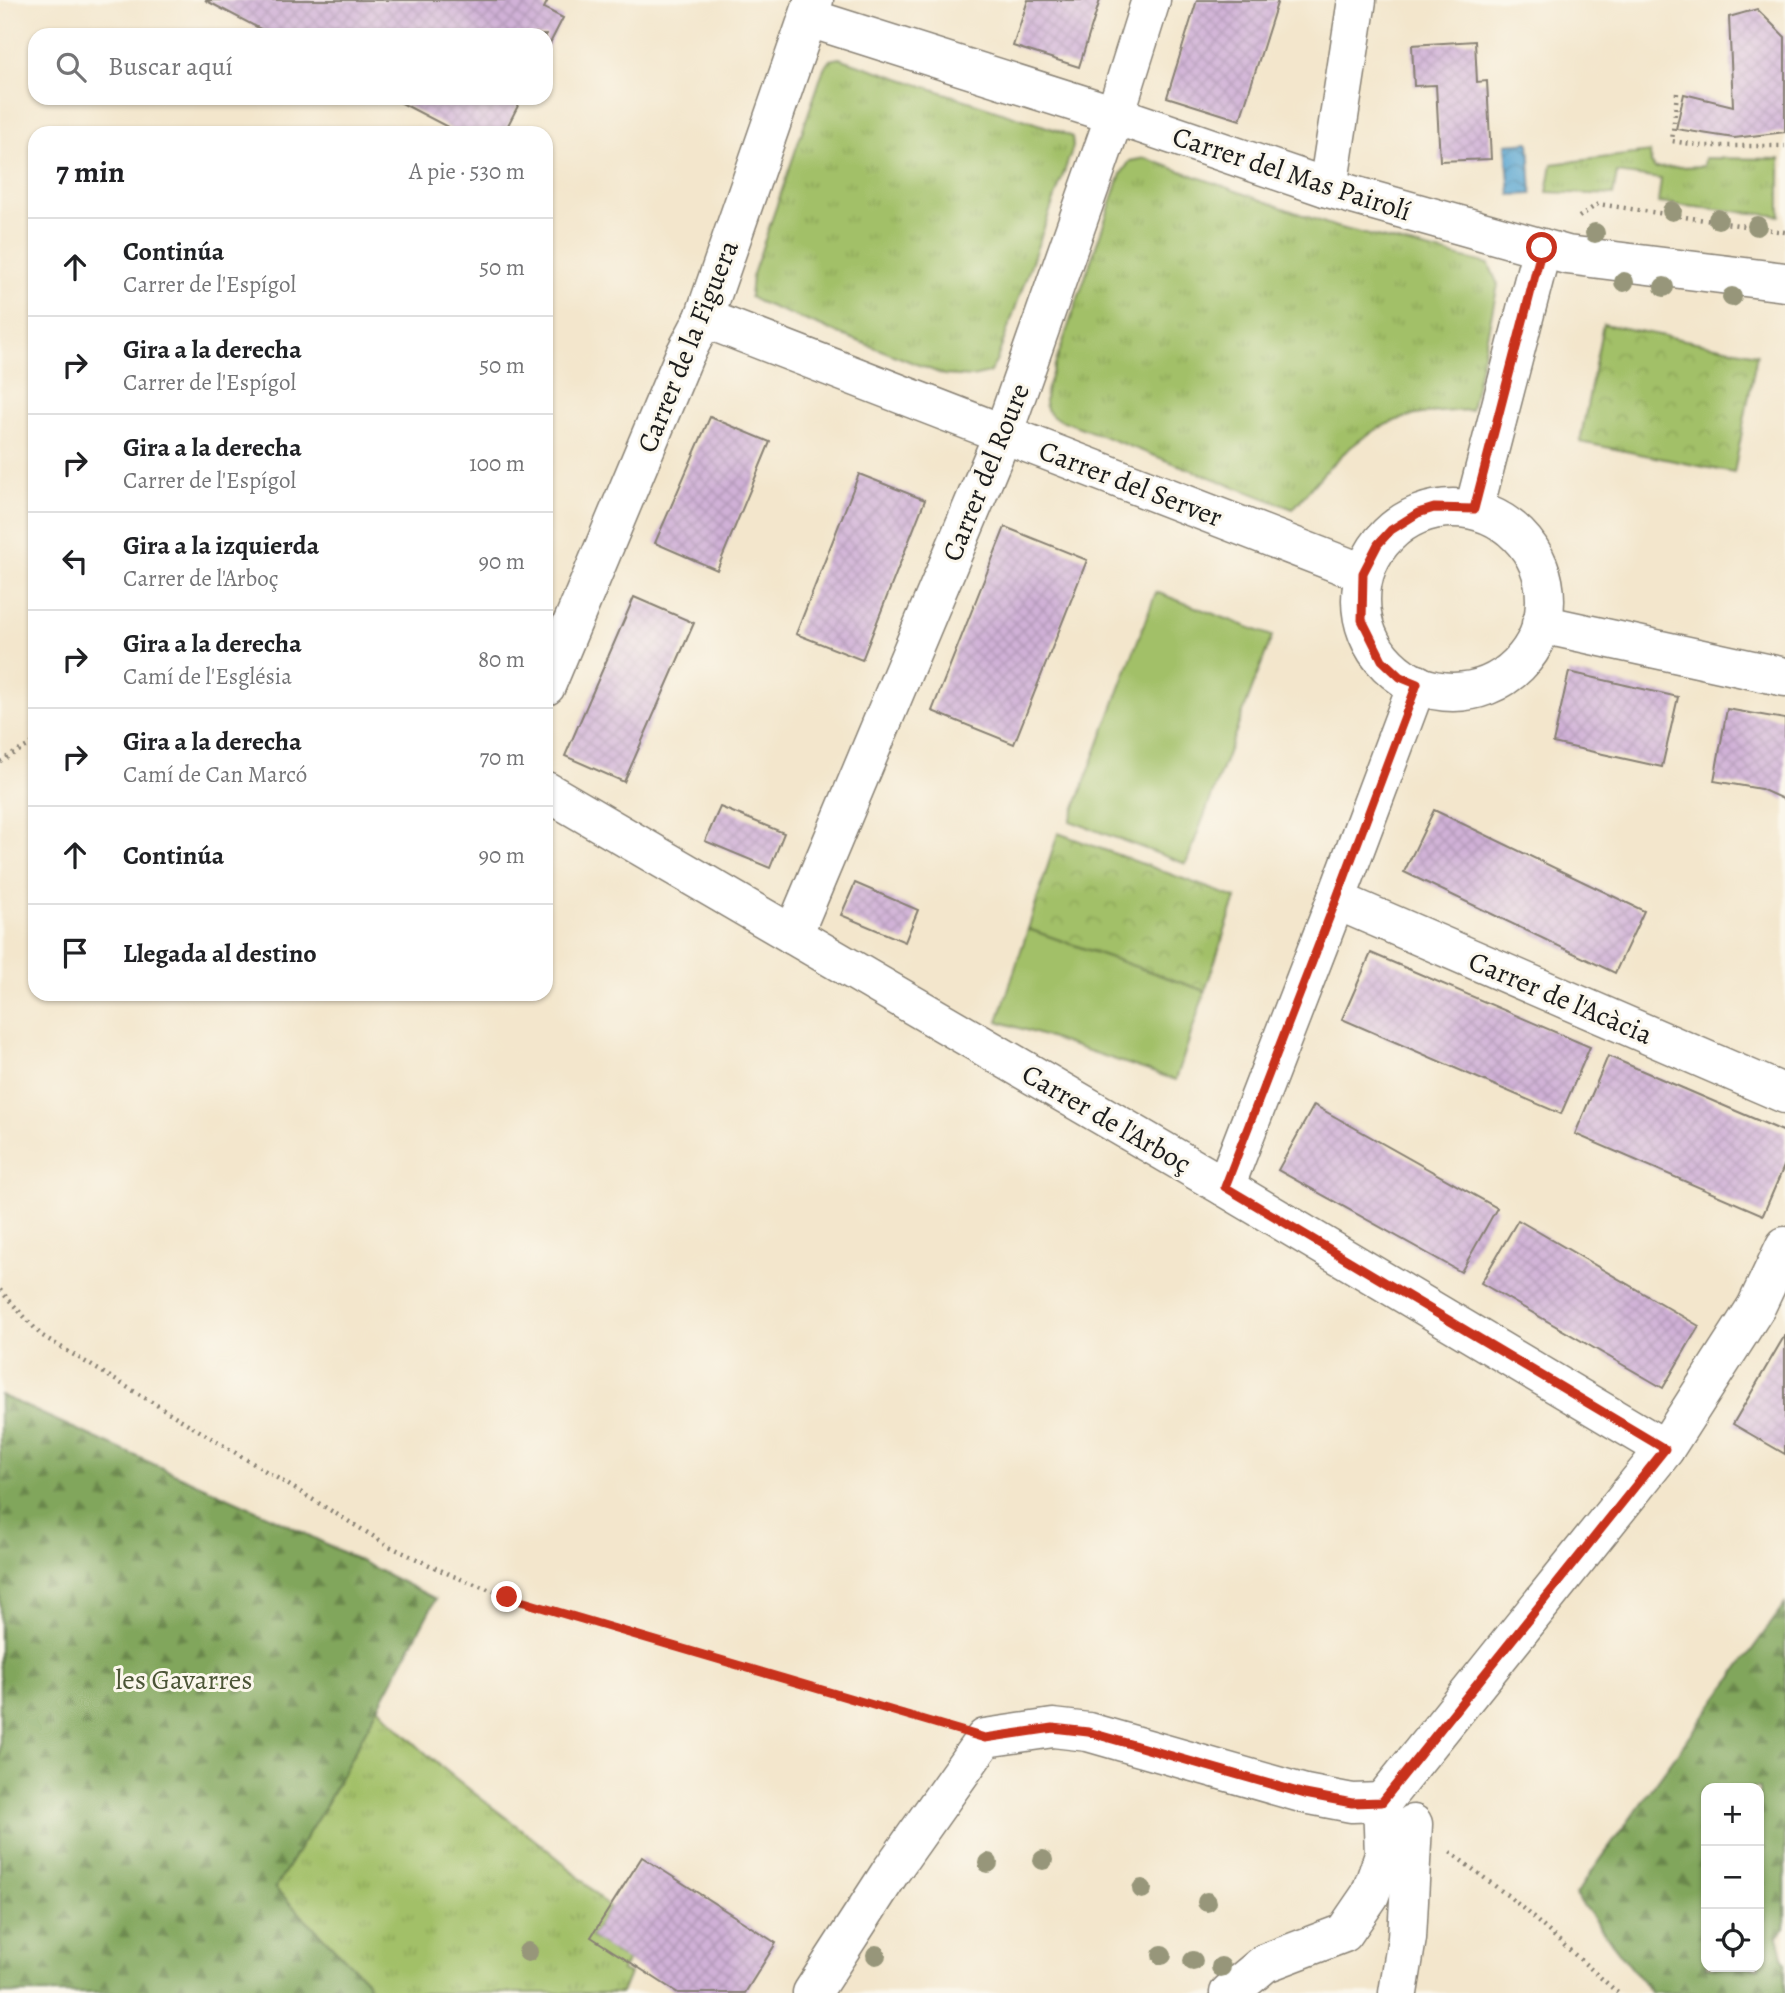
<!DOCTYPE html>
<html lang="es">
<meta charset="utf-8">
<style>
:root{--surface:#fff;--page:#f2f2f2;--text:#202124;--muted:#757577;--line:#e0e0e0}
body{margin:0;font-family:Alegreya,serif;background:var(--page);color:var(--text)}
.controls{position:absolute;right:21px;bottom:21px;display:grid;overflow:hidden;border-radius:14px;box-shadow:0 2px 5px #0004}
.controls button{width:63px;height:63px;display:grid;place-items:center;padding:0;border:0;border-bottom:2px solid var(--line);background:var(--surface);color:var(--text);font:35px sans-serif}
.stop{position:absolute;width:21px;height:21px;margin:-16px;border:5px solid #c8321e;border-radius:50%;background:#fff}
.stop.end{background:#c8321e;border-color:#fff;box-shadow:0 2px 7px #0008}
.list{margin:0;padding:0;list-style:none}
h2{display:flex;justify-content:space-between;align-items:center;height:91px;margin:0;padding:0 28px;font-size:30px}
h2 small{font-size:23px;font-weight:400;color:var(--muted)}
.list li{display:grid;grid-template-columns:46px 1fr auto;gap:21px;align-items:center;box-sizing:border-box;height:98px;padding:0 28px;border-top:2px solid var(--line)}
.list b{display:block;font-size:26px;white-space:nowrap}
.list p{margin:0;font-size:23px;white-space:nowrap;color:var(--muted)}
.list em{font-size:23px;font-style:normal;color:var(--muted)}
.icon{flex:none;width:38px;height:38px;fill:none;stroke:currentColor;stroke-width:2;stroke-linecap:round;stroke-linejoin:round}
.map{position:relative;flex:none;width:1785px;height:1993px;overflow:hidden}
.search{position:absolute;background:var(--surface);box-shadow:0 2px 5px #0004;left:28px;top:28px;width:525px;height:77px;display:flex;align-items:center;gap:18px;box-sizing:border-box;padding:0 24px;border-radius:21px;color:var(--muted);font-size:26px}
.panel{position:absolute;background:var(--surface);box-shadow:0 2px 5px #0004;left:28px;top:126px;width:525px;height:875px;border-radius:21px}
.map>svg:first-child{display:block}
.grass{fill:url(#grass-tufts);stroke:#5f6e42;stroke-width:2}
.forest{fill:url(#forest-firs);stroke:#4e613c;stroke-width:2;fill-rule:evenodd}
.park{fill:url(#park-crowns);stroke:#5f6e42;stroke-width:2}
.garden{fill:#a2c067;stroke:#5f6e42;stroke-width:2}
.water{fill:url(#water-waves);stroke:#3a6076;stroke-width:2}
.building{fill:url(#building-cross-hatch)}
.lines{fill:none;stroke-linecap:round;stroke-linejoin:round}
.minor-casing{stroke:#888174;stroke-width:41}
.path{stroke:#888174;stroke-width:4.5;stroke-dasharray:2 5;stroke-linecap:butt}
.minor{stroke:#fff;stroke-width:38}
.tree{fill:#97967a}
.route{stroke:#c8321e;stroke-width:9}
.labels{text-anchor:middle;stroke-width:6;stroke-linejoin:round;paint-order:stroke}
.street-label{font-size:28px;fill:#1c1c1c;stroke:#fbf7ec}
.park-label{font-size:28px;fill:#4b5536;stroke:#fbf7ec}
</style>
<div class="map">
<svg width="1785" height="1993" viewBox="0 0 1785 1993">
<defs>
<pattern id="grass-tufts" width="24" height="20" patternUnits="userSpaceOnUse" patternTransform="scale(1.75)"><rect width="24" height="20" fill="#a2c067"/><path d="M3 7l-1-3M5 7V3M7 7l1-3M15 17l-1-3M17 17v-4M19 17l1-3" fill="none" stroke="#8ba459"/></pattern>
<pattern id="forest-firs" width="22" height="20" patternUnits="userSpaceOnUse" patternTransform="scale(1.75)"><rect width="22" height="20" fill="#81a65c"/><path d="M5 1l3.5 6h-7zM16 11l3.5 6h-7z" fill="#69864b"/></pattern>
<pattern id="park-crowns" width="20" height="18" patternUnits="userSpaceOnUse" patternTransform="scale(1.75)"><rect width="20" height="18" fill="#a2c067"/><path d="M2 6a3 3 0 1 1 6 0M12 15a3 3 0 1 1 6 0" fill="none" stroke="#8ba459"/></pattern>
<pattern id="water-waves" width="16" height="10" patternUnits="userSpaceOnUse" patternTransform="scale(1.75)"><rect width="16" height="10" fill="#57a4d0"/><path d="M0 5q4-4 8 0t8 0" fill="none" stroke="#4785a8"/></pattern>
<pattern id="building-cross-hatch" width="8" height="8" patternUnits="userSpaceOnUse" patternTransform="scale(1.75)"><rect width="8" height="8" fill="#d0b1d7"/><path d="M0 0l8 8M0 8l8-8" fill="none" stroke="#b298b8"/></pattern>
</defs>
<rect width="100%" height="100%" fill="#fbf7ec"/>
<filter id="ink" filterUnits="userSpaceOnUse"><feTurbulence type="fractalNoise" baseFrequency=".0143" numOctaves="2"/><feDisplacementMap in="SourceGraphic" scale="14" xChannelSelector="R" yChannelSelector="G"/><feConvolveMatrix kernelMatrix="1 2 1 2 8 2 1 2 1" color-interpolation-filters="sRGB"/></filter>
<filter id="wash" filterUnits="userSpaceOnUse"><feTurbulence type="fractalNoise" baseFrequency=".00686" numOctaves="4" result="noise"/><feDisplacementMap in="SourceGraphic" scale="28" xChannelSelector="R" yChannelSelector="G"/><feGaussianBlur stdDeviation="1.57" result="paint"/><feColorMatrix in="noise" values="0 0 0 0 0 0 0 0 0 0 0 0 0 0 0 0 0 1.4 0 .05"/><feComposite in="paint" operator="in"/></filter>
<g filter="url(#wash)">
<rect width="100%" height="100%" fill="#f3e6cc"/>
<g class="grass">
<path d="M839,58L1059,131L1072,137L1073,147L996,362L989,373L972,377L944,375L759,302L750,297L752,277L824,68L830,60Z"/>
<path d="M1650,152L1651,164L1655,168L1704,166L1705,158L1780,159V216L1658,203L1661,179L1617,173L1613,195L1547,192L1552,164Z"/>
<path d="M1145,158L1336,227L1489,264L1498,285L1471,410C1455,411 1438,411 1422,414C1364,422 1328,467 1293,509L1053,417C1043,407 1044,400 1047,388L1121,174L1130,161Z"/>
<path d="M378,1706C431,1766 498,1809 559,1859C577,1874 593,1892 610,1908L591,1937L628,1961L621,1971L630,1974L622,1993H371L366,1980L274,1888L327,1803Z"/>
</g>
<g class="forest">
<path d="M0,1395L276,1519L436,1599L327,1803L275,1888L366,1980L371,1993H0Z"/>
<path d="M1785,1604V1928L1778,1937L1785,1963V1993H1651L1575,1895ZM1706,1788H1759V1967H1706Z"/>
</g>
<g class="park">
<path d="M1603,324L1757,354L1734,473L1580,442Z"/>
<path d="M1058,833L1236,898L1205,991L1028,929Z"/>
</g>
<g class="garden">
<path d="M1156,592L1272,636L1186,864L1070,821Z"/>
<path d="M1028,929L1205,991L1176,1080L998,1021Z"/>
</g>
<path class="water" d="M1529,142L1532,194L1510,195L1506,144Z"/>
<g id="blocks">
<g class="building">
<path d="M205,0H548L544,8L563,18L546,51V35H272Z"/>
<path d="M1028,0H1100L1079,67L1013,46Z"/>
<path d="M1197,0H1278L1240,120L1167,97Z"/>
<path d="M1757,9L1785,37V132L1734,138L1676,129L1684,94L1733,106L1729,17Z"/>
<path d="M1475,41L1477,82L1487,81L1491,159L1440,161L1436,85L1414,86L1412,45Z"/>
<path d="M392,98H522L504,133H459Z"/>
<path d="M710,417L770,442L717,570L655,543Z"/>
<path d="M859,474L925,500L862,660L796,634Z"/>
<path d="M1005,527L1087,560L1014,744L932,711Z"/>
<path d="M634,597L694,623L624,782L565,756Z"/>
<path d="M1569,672L1678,697L1662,767L1553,743Z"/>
<path d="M1727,709L1785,719V800L1761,789L1714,781Z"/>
<path d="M720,807L784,833L770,868L705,841Z"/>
<path d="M1434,810L1644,911L1615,973L1404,872Z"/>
<path d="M855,883L918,910L905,942L841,915Z"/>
<path d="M1371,953L1590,1047L1561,1114L1342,1019Z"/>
<path d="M1608,1056L1785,1132V1164L1763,1215L1575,1134Z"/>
<path d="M1314,1105L1497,1208L1461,1272L1278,1170Z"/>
<path d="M1518,1220L1699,1326L1663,1388L1481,1283Z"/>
<path d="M1785,1335V1454L1733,1424Z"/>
<path d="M642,1857L776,1943L745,1993H678L591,1937Z"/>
</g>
</g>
</g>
<g filter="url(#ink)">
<use href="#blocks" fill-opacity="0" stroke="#888174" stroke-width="2"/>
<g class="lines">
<g class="minor-casing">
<g id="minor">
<path d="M809,18L1115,115L1328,188L1567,255L1785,282"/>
<path d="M1328,188L1357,0"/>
<path d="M704,318L1363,573"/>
<circle cx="1453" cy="600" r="92"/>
<path d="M1474,509L1542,248"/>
<path d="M1541,624L1785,677"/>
<path d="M546,686L684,356L704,318L814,0"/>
<path d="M546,791L1225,1187L1665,1449"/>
<path d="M1336,900L1785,1094"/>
<path d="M793,935L1003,434L1115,115L1151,0"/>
<path d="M1225,1187L1336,900L1417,684"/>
<path d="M1382,1802L1665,1449L1756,1307L1785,1246"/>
<path d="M812,1993L891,1871L985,1738L1053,1728L1088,1732L1305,1794L1352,1803L1382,1802"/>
<path d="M1229,1993L1265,1963L1344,1933L1370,1895L1384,1855L1382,1802"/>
<path d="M1398,1993L1407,1938L1413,1824"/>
</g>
</g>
<g class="path">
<path d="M1677,93L1672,141L1704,146H1785"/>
<path d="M1579,217L1598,204L1785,232"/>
<path d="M0,761L35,742"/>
<path d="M0,1290L41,1335L391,1547L453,1576L507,1596L948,1727"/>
<path d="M1450,1852L1511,1898L1618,1993"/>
</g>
<use href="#minor" class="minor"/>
</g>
<g class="tree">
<circle cx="1672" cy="211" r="10"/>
<circle cx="1718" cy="219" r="10"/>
<circle cx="1757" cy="226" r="10"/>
<circle cx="1595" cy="233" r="10"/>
<circle cx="1624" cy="282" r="10"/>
<circle cx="1664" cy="287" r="10"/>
<circle cx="1732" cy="297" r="10"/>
<circle cx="1043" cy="1860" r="10"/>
<circle cx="988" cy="1863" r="10"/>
<circle cx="1142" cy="1889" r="10"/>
<circle cx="1207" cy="1902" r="10"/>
<circle cx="528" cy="1952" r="10"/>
<circle cx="876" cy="1955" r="10"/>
<circle cx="1162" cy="1955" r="10"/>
<circle cx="1193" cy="1961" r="10"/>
<circle cx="1221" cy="1967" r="10"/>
</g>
</g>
<g class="lines" filter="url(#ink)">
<path class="route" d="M507,1597L985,1738L1053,1728L1088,1732L1305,1794L1352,1803L1382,1802L1665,1449L1225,1187L1336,900L1417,684L1400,677L1382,660L1362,620L1363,573L1378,544L1391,530L1418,513L1434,508L1474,509L1542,248"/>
</g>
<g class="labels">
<g class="street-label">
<text transform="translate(1292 173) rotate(18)" y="10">Carrer del Mas Pairolí</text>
<text transform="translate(687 346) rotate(-68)" y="10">Carrer de la Figuera</text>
<text transform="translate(985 472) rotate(-68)" y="10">Carrer del Roure</text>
<text transform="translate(1131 483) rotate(21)" y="10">Carrer del Server</text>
<text transform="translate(1561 997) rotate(23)" y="10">Carrer de l'Acàcia</text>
<text transform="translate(1107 1118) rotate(30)" y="10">Carrer de l'Arboç</text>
</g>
<g class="park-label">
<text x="184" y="1689">les Gavarres</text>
</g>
</g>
</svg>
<div class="controls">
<button>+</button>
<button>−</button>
<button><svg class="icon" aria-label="locate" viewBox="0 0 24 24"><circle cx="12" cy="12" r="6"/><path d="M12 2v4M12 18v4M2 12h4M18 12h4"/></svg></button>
</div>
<div class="stop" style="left:1542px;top:248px"></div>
<div class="stop end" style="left:507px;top:1597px"></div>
<div class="search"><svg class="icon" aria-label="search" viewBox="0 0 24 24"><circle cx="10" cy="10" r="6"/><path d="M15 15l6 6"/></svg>Buscar aquí</div>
<section class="panel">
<h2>7 min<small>A pie · 530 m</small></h2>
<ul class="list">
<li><svg class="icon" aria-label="ahead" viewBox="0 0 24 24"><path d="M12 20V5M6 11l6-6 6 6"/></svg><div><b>Continúa</b><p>Carrer de l'Espígol</p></div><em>50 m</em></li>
<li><svg class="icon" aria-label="right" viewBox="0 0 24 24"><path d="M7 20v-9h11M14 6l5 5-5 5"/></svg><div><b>Gira a la derecha</b><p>Carrer de l'Espígol</p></div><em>50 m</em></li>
<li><svg class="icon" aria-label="right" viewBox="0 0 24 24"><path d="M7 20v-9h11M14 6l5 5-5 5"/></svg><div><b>Gira a la derecha</b><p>Carrer de l'Espígol</p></div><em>100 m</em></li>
<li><svg class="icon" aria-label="left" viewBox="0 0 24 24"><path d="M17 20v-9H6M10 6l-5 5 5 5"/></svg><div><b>Gira a la izquierda</b><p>Carrer de l'Arboç</p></div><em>90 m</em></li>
<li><svg class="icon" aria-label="right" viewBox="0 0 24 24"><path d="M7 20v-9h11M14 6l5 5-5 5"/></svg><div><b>Gira a la derecha</b><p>Camí de l'Església</p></div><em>80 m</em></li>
<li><svg class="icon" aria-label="right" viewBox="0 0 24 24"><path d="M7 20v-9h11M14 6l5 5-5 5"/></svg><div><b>Gira a la derecha</b><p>Camí de Can Marcó</p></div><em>70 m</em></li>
<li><svg class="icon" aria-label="ahead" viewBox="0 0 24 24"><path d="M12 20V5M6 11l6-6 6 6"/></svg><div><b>Continúa</b></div><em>90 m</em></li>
<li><svg class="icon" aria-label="arrive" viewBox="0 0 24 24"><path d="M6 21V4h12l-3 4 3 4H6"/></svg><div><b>Llegada al destino</b></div></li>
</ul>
</section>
</div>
